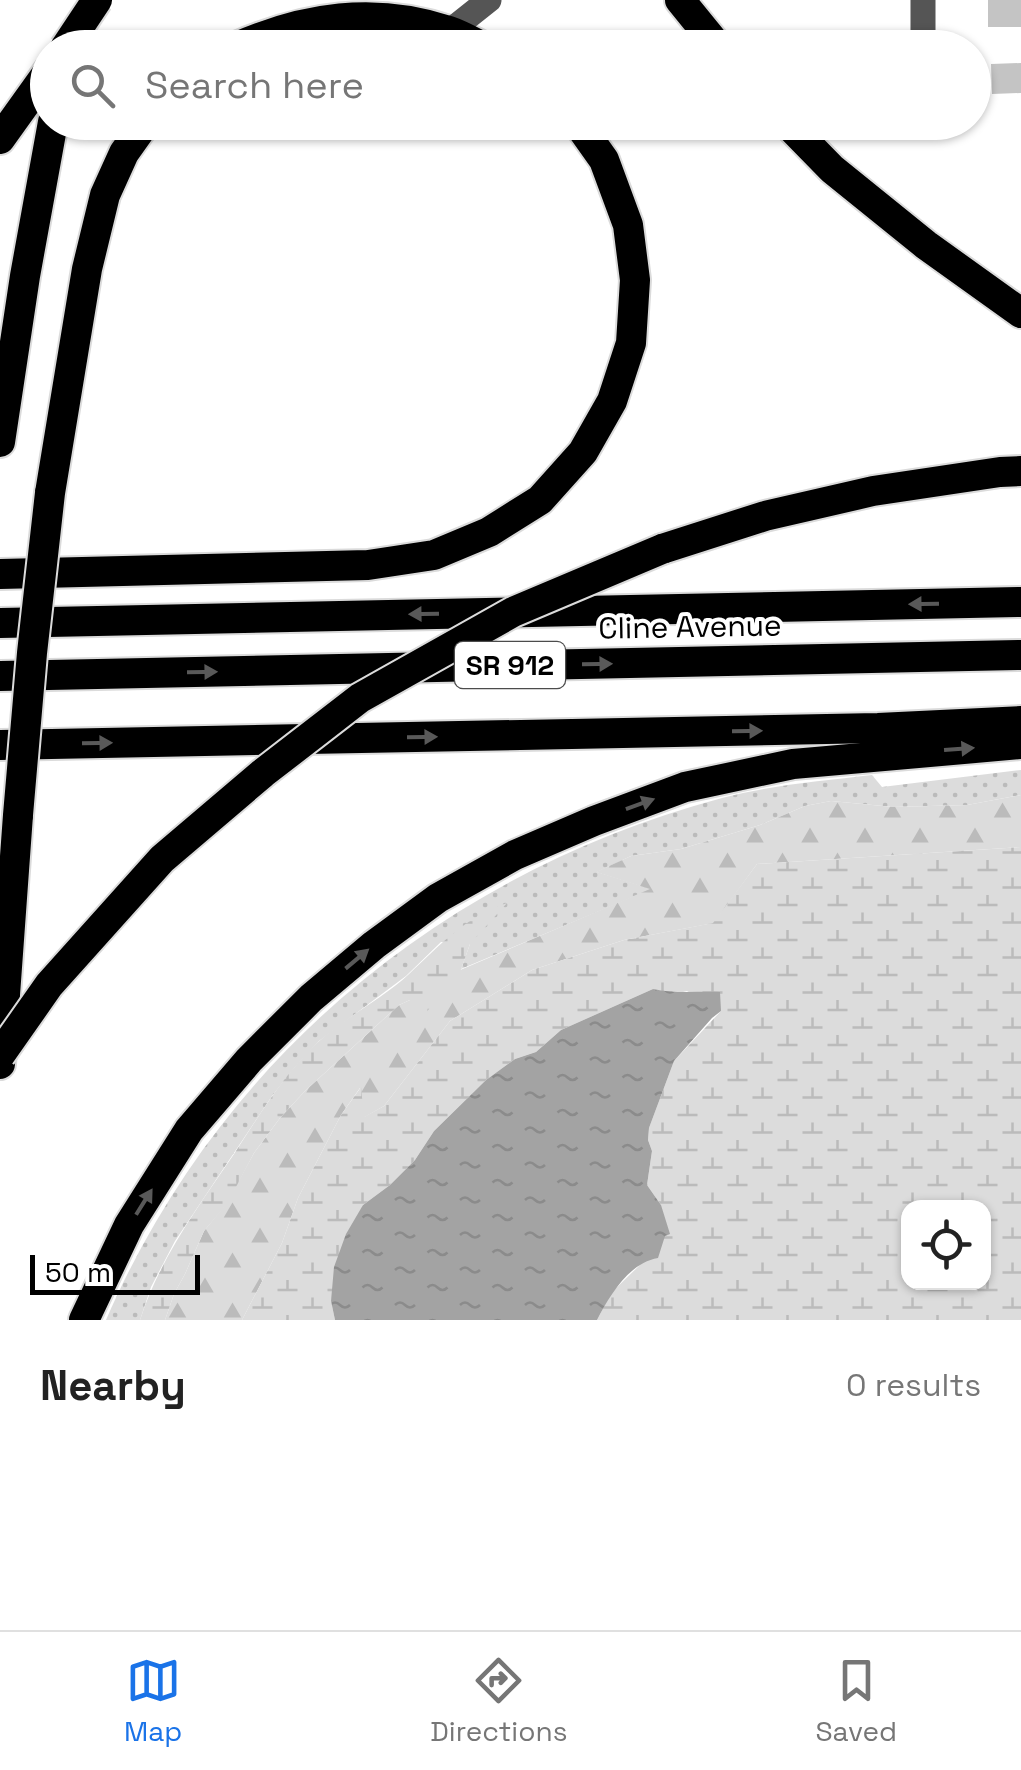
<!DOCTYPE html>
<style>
:root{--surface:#fff;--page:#f2f2f2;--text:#222;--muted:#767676;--line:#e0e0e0;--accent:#1a73e8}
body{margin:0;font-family:"Space Grotesk",sans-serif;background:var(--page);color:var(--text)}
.controls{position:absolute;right:30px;bottom:30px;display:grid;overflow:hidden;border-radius:20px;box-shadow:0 2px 8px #0004}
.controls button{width:90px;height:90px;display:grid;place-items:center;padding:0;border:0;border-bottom:2px solid var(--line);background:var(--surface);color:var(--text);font:50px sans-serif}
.scale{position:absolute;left:30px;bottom:25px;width:170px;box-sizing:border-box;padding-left:10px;border:5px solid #000;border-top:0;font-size:28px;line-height:35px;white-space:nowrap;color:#000;-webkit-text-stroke:8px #fff;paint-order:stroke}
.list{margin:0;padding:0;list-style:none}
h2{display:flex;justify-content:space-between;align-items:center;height:130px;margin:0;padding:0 40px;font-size:42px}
h2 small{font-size:32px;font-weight:400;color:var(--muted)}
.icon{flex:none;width:55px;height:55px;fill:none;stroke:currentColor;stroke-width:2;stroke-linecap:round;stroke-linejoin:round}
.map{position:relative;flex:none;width:1021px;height:1320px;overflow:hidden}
.search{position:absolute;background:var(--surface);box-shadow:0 2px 8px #0004;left:30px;right:30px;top:30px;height:110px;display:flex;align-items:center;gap:25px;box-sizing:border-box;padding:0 35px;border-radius:55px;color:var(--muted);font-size:38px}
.sheet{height:310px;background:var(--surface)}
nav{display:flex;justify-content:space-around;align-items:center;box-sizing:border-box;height:140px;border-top:2px solid var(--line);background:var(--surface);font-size:28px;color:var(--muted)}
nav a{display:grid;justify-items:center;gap:5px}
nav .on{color:var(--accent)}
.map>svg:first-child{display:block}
.grass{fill:url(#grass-dots)}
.forest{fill:url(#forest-firs)}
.wetland{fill:url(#wetland-marsh);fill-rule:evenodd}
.water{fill:url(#water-ripples)}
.building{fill:#c4c4c4}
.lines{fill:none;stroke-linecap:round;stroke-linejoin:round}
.highway-casing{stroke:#dbdbdb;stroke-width:34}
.minor{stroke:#555;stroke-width:25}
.highway{stroke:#000;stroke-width:30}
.highway-bridge-casing{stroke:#dbdbdb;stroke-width:34;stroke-linecap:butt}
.highway-bridge{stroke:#000;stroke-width:30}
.oneway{fill:#595959}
.labels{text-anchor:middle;stroke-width:8;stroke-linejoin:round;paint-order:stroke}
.shield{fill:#fff;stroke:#4c4c4c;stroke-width:2.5}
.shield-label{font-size:28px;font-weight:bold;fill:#000}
.street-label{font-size:30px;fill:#000;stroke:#fff}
</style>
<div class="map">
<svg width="1021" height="1320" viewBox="0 0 1021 1320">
<defs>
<pattern id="grass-dots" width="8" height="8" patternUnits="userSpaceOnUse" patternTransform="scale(2.5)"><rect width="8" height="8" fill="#dcdcdc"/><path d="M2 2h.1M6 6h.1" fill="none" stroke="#bbb" stroke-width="1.8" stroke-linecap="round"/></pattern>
<pattern id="forest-firs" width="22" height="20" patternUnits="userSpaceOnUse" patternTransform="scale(2.5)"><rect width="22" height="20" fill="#dcdcdc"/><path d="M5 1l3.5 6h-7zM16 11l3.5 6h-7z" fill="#bbb"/></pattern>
<pattern id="wetland-marsh" width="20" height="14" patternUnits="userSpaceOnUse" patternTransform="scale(2.5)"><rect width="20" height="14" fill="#dcdcdc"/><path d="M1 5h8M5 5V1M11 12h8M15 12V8" fill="none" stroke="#bbb"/></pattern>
<pattern id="water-ripples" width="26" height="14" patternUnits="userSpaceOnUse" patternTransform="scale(2.5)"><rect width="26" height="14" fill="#a3a3a3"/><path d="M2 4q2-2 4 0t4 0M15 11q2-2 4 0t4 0" fill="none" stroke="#8b8b8b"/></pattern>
</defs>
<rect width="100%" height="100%" fill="#fff"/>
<path class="grass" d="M1021,770V795L967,805L893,807L831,801L805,806L760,825L681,849L631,856L597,872L652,889L461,969L470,944L441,942L406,976L319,1041L295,1067L272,1096L175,1241L151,1287L140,1320H106C220,1057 446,872 722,798C771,785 822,781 872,775L882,787Z"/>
<path class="forest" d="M1021,795V847L757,864L714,923L624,940L532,970L450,1021L384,1106L363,1118L360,1088L341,1115L298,1198L282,1243L242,1320H165L174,1294L185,1274L204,1231L226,1204L254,1153L280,1118L305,1091L399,1005L410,1000L432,982L650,889L596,872L631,856L681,849L760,825L805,806L831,801L893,807L967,805Z"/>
<g class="wetland">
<path d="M1021,847V1320H597L611,1293L645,1260L661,1205L647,1185L652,1151L648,1140L649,1128L674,1061L721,1011L687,991L675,994L653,989L561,1030L536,1052L515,1059L486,1080L434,1131L415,1160L390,1185L363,1205L331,1301L335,1320H242L282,1243L298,1198L341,1115L361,1087L364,1117L384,1106L450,1021L532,970L624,940L713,923L757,864ZM908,1208H984V1282H908Z"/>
<path d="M507,903L470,944L459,975L442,990L422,1019L410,1000L399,1005L305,1091L280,1118L254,1153L227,1204L204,1231L185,1274L174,1294L165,1320H140C160,1258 198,1207 234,1154C259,1116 283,1075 317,1043C345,1017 381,1000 409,974C440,945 465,917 507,903Z"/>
</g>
<path class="water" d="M653,989C675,994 697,991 720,992L721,1011L712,1018L674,1061L649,1128L648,1140L652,1151L647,1185L661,1205L670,1234L665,1236L658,1258C629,1263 610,1295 597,1320H335L331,1301L334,1267L346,1234L363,1205L390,1185L415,1160L434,1131L486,1080L515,1059L536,1052L561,1030Z"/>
<g class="building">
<rect x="988" y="0" width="33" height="27"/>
<path d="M1021,63V93L992,94L991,64Z"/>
</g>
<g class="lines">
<g class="highway-casing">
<g id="highway">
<path d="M680,0L719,48"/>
<path d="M234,48C304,17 375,6 449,31C461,35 473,42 485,48"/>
<path d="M786,122L832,169L926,245L1021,313"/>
<path d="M0,139L48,72"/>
<path d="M0,442L25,276L53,122"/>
<path d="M50,493L87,269L105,195L124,153L146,122"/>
<path d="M662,549L765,516L873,491L1000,472L1021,471"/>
<path d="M0,574L368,565L434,555L489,532L540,500L583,452L612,401L631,343L635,280L628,225L604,160L577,122"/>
<path d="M0,623L1021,602"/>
<path d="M0,676L1021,655"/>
<path d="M0,745L878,728L1021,721"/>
<path d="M0,1064L18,815"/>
<path d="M84,1320L129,1225L189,1130L249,1060L311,998L374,945L438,898L515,855L594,821L685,787L793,764L1021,744"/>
</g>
</g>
<g class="minor">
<path d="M923,0V48"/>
<path d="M450,31L489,0"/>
</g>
<use href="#highway" class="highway"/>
<g class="highway-bridge-casing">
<g id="highway-bridge">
<path d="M65,48L97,0"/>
<path d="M18,815L32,653L50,493"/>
<path d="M0,1055L49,985L162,859L263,773L360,698L513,612L662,549"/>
</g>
</g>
<use href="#highway-bridge" class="highway-bridge"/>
</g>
<defs><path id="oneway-solid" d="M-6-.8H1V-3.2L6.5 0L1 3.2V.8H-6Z" transform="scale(2.5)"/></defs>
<g class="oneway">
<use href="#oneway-solid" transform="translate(924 604) rotate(179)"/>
<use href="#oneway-solid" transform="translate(424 614) rotate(179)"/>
<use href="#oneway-solid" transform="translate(597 664) rotate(-1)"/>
<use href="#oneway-solid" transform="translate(202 672) rotate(-1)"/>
<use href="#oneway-solid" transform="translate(747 731) rotate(-1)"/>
<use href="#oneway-solid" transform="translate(422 737) rotate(-1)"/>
<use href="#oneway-solid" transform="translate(97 743) rotate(-1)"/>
<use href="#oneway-solid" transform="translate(959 749) rotate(-4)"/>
<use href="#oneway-solid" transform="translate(640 804) rotate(-20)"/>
<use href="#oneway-solid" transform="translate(357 959) rotate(-40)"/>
<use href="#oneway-solid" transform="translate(144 1202) rotate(-58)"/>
</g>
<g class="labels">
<rect class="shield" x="455" y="642" width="110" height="46" rx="8"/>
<g class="shield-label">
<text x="510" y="675">SR 912</text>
</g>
<g class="street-label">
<text transform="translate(690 627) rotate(-1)" y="10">Cline Avenue</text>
</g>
</g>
</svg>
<div class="controls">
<button><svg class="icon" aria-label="locate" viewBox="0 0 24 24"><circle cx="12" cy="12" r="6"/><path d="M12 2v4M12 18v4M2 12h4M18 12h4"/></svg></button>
</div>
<div class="scale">50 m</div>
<div class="search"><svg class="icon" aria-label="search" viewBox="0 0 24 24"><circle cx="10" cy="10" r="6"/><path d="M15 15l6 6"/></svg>Search here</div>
</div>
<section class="sheet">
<h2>Nearby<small>0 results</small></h2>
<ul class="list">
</ul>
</section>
<nav>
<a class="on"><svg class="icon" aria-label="map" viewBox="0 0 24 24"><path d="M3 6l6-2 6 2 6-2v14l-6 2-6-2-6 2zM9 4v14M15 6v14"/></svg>Map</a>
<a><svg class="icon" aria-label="directions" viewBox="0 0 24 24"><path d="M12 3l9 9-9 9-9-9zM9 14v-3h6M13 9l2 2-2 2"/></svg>Directions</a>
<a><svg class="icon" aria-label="saved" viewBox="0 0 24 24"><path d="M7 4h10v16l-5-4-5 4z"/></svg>Saved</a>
</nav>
